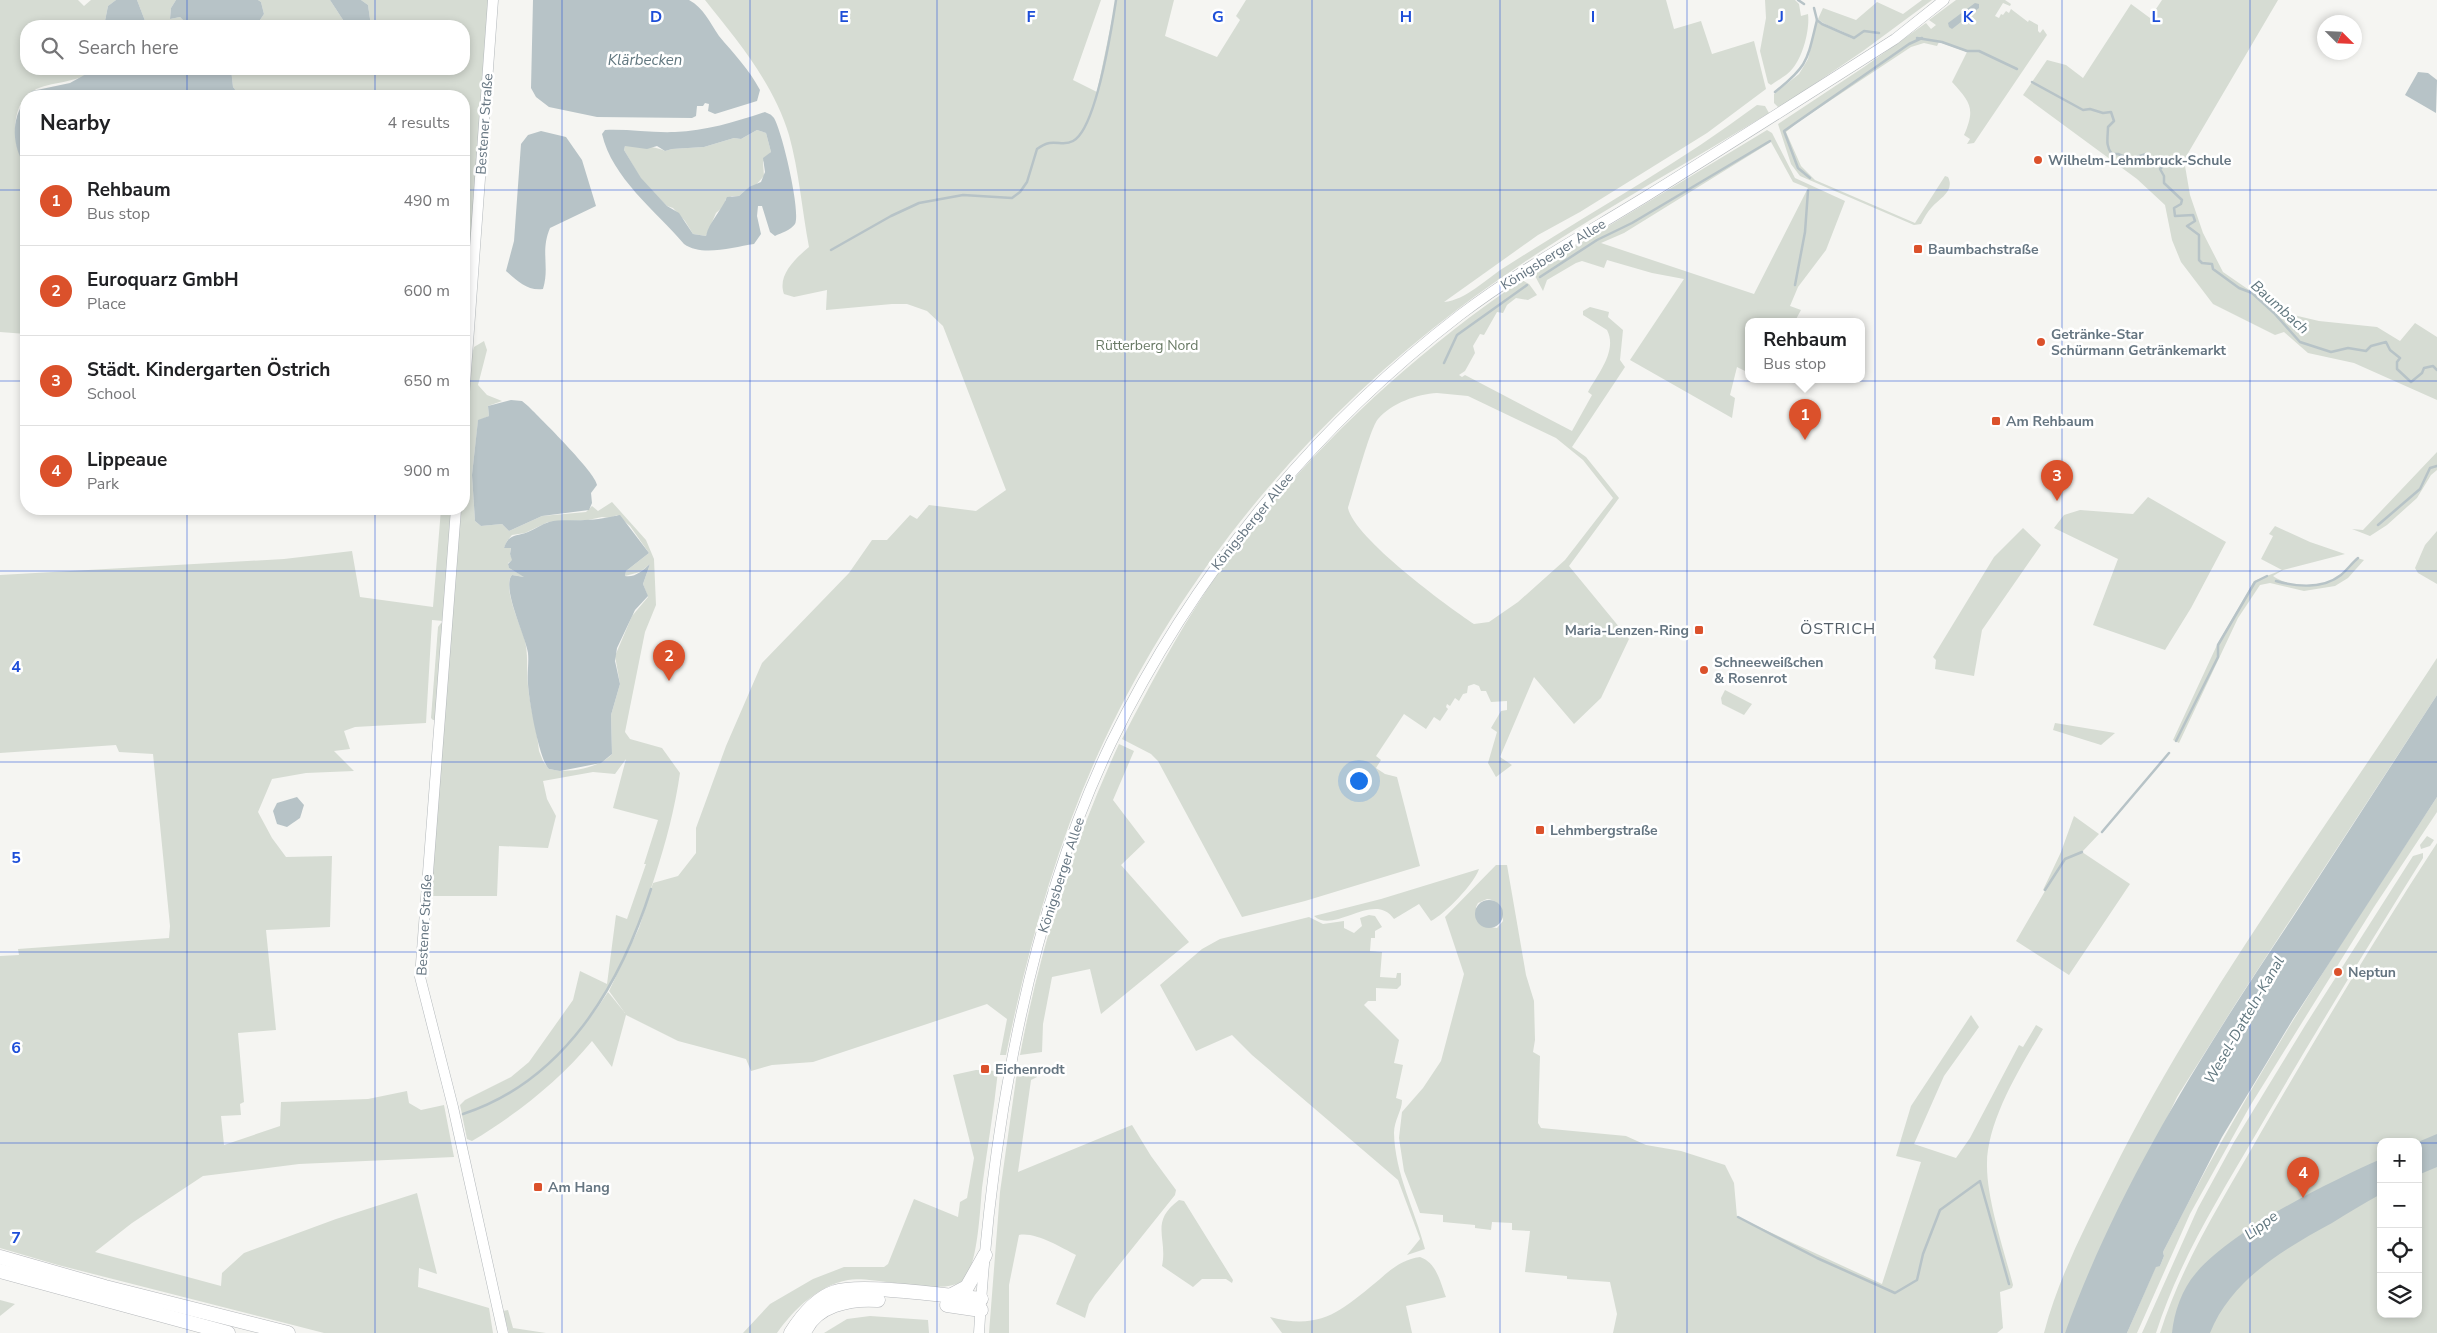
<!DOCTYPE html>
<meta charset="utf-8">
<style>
:root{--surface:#fff;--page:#f6f6f6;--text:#202124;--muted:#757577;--line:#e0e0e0;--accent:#db512b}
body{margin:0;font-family:"Nunito Sans",sans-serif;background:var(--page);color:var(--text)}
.controls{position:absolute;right:15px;bottom:15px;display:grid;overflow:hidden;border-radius:10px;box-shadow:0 2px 8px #0003}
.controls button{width:45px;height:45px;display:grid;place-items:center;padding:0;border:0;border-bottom:1px solid var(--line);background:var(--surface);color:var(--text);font:25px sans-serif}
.compass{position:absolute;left:2317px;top:15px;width:45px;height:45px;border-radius:50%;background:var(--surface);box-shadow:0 2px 8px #0003;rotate:114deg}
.you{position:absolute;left:1358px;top:780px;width:18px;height:18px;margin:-12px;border:4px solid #fff;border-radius:50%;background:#1a73e8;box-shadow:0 0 0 8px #1a73e833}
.badge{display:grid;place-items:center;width:32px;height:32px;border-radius:50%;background:var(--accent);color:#fff;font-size:16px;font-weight:700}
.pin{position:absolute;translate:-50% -41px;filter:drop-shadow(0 1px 2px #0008)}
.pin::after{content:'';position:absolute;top:26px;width:18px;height:15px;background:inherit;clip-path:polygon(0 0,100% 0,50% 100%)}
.popup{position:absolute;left:1745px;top:318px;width:120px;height:65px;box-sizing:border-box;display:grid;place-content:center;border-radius:10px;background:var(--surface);filter:drop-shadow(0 1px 4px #0005);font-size:16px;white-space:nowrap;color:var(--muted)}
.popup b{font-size:19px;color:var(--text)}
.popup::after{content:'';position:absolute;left:50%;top:100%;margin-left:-10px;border:10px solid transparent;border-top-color:var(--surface)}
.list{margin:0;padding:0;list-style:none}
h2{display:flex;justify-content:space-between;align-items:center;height:65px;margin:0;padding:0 20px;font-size:21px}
h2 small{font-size:16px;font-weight:400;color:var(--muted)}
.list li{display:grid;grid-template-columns:32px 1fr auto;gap:15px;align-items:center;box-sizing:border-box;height:90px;padding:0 20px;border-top:1px solid var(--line)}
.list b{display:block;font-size:19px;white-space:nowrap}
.list p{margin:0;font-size:16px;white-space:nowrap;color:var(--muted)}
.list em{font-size:16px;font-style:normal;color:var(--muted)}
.icon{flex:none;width:28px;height:28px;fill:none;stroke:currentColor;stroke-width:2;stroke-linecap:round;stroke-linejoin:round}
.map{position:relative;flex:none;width:2437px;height:1333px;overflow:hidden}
.search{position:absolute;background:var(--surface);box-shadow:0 2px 8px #0003;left:20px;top:20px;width:450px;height:55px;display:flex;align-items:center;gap:12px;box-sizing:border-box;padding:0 18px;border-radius:20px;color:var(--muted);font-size:19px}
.panel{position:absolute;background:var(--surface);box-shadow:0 2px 8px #0003;left:20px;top:90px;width:450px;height:425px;border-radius:20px}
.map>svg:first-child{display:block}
.green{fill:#d6dcd3;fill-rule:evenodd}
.water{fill:#b7c3c7;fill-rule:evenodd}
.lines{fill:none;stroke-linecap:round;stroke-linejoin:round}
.stream{stroke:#b7c3c7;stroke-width:2.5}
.secondary-casing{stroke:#b3b8bb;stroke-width:11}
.highway-casing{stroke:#b5b8bb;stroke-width:15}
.secondary{stroke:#fff;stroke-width:10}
.highway{stroke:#fff;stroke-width:14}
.grid{fill:none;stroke:#1d4ed8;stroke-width:1;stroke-opacity:0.55}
.poi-dot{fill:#db512b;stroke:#fff;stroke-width:2}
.labels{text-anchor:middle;stroke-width:5;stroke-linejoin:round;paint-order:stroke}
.street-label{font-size:14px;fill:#657581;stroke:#fff}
.poi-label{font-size:14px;font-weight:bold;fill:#657581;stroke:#fff;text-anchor:start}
.park-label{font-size:14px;fill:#687964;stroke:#fff}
.water-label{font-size:15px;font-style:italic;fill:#61777f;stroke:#fff}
.quarter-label{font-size:16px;letter-spacing:1px;fill:#535e67;stroke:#fff}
.grid-label{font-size:16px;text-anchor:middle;font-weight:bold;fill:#1d4ed8;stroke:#fff;stroke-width:5;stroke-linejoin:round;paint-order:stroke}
</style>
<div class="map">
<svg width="2437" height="1333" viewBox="0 0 2437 1333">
<rect width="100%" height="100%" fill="#f5f5f2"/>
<g class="green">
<path d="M0,0H78L84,6L91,0H116L108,6L104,26H26V69H95C75,85 52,80 33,91C9,105 12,146 26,168V334L0,332Z"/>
<path d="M137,0H176L171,8L170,19L180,17L183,20L175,26H147Z"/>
<path d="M258,0H330L347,26H256L264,14L261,2Z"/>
<path d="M361,0H490L464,366V96H240L233,87L231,69H464V26H371L368,5Z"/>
<path d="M705,0H1101L1073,80L1097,92L1116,0H1174L1165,36L1217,57L1240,20L1236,16L1246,0H1666L1674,29L1701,21L1712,54L1754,41L1766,89L1707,133L1580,212L1538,235L1444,302C1466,300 1486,279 1505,267C1589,213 1677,165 1757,105L1765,106L1769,113C1665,177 1556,235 1458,309C1308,422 1184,571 1104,741C1057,841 1028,947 1006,1055H1000L1007,1019L987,1004L813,1062L772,1065L751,1071L746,1059L678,1041L626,1015L612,1067L592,1041C559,1081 517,1114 472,1141L467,1139L462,1115C525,1095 573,1046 608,992L625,1013L609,991L639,928L653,883L678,876L696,853V828L726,746L762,663L849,573L872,540H887L910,515L917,519L929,505L976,511L1006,490L943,326L927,311L907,304H892L826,310L827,290L794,297L784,294C777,275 796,258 809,247C802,210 799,171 789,135C774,84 737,40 705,0Z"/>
<path d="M1765,0H1795L1799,4L1801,16L1808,14C1810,29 1803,56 1793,68C1788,75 1778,80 1771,85L1768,83L1760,51L1766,18Z"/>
<path d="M1922,0H1932L1863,51L1782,106L1778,107L1774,103V94L1799,74L1808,59L1817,21L1853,39C1845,29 1827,28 1818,19L1823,8L1856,20L1877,2L1903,14Z"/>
<path d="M1956,0H2005L2011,4L2010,6L2003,3L1995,16L1999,18L2001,14L2003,15L2006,11L2009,13L2011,9L2028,22L2029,20L2038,25V31L2040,33L2043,29L2047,35L1974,143L1967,144L1970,139L1964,135C1976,108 1970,102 1952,82L1967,52L1939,42L1937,46L1924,43L1911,47L1798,122L1786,132L1801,166L1815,180L1915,223L1945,176L1948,177C1955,191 1940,198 1932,207C1927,212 1924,218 1921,224L1914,225L1800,176L1791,164L1778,124L1864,67L1926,23L1931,29L1936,25L1929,20Z"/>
<path d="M2162,0H2278L2184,160L2190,195L2203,233L2223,272L2281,312L2319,321L2377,327L2400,341L2415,323L2437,337V400L2354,363L2308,353L2284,332L2275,335L2213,304L2181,262L2172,240L2165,205L2137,179L2023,95L2047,60L2066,65L2083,78L2131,4L2150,18Z"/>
<path d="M757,130L766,133L771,152L763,162L764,176L754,187H749L739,196H732L725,200V205L716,213L706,236L693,234L685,221L673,208L667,206L641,179L624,150L625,146C635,145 657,146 665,151L672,149L704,147L734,138L741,139Z"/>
<path d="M1767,130L1772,133L1795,178L1845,201L1826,250L1798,287L1790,306L1801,310L1795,321H1749V373L1737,367L1730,395L1735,398L1732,418L1630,360L1684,279L1652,273L1607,260L1604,268L1582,261L1576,263L1547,280L1543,291L1534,274L1559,256ZM1771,142L1793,182L1808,188L1754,294L1601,243L1624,233Z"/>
<path d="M1522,280L1529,284L1537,295L1528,300L1516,298L1507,305L1503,313L1497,312L1484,335L1480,334L1473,346L1475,353L1465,371L1459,375L1462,377L1465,375L1572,431L1592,395L1588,392C1597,375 1618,351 1607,330L1583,315V311L1590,307L1609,312L1608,317L1623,330L1620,360L1625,367L1572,447L1586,457L1619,498L1569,566L1629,639L1601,698L1574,724L1534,677L1500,757L1512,765L1496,777L1488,763L1497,732L1491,728L1501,711L1507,710V701L1491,702L1486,691H1481L1479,686L1474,684L1468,686L1467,693L1463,694L1459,701L1455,698L1450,706L1447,704L1446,707L1448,709L1440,721L1434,717L1426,729L1404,714L1376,756L1381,760L1376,768L1385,774L1397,777L1420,866L1305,901L1242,917L1158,761L1151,754L1122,739C1149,687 1176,636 1208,588C1291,467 1401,362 1522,280ZM1437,393L1468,396L1556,438L1583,460L1613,498L1565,560L1518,602L1489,622L1474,624C1447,606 1354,538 1348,508C1353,493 1370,428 1378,419C1392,403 1417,394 1437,393Z"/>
<path d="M484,341L487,350L478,385L487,395L502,401L488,406L489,416L478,421L472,475L475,521L481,526L502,524L509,531L542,516L586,512L592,506L598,511L612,502L646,540L654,559L656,605L645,632L625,732L630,739L662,748L680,773C675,808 666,842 655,876C643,913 631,951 611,985C579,1042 525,1094 462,1114L460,1105L465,1100L511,1077L529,1062L573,1000L580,971L607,984L616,915L627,919L646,864H644L658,820L613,808L626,759L615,774L593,772L543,781L547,799L556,816L548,848L499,846L497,896H430L458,509H464V428L469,364L474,347ZM617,515L630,526L649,553L626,571L625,576L640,572L650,564L643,584L648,597L632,616L615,656L620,684L611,715L612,754C599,768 568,774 549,769L543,761L539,751C537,729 530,708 528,686C526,669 529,654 524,637C520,625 502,585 512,575L525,577L509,568L508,563L513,560L510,554L511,547L504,548L507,541L512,535L525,533L548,522L588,520L602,517L610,518Z"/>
<path d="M2437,452V470L2431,475L2417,498L2387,525L2370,536L2352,529L2363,530Z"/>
<path d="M2148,497L2226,542L2191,608L2165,650L2093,625L2118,559L2054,528L2064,515L2080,510L2133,514Z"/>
<path d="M441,509H451L443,621L432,620L426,723L355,727L344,731L350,749L334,751L354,771L306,773L272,779L258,812L272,838L286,857L332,856L330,927L266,930L276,1030L238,1033L244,1102L240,1104L241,1115L221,1116L224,1145L280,1126L281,1102L368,1099L407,1091L409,1103L421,1110L444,1105L454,1157L299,1164L203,1176L132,1223L95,1252L221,1286L222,1273L244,1253L336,1219L417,1193L437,1274L419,1268L418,1287L489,1308L493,1333H324L58,1265L0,1248V956L19,955L18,949L169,938L170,926L153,754L119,752L116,745L0,753V575L284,559L352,551L360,597L433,607Z"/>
<path d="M2275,526L2310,542L2345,554L2283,570L2273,576C2291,588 2318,590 2337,577C2345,572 2350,564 2357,558L2364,560L2348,578L2335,586L2304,591L2270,583L2260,585L2238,618L2179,743L2173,740L2217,645L2254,581L2282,570L2261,559L2273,536L2269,534Z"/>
<path d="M2023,528L2041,545L1982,630L1974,676L1935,669L1936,660L1933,657L1994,557Z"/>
<path d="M2437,531V584L2418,573L2415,568L2425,545Z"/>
<path d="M441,623L443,624L435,720H433L431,718L438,627Z"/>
<path d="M2437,658V695L2238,1000L2177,1097L2065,1333H2044C2058,1279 2085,1227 2110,1177C2200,995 2326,829 2437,658Z"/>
<path d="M1725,690L1752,704L1744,715L1722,704L1721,698Z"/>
<path d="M2055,723L2115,733L2101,745L2053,730Z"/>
<path d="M1119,744L1134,751L1113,800L1145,842L1121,865L1189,942L1101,1014L1090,969L1052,977L1043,1024L1042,1052L1020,1055C1040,948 1073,843 1119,744Z"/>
<path d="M2437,797V812L2374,907L2250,1106L2190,1214L2137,1333H2127L2156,1266H2160L2164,1256L2163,1252C2242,1093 2339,946 2437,797Z"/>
<path d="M2074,816L2099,834L2082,852L2130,884L2069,975L2016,941L2045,891L2043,890L2061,852Z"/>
<path d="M2427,836L2434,840L2430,846L2421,849L2420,845Z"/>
<path d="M2437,843V1333H2160C2183,1261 2223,1199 2260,1134C2317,1036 2375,938 2437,843ZM2381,1142H2418V1314H2381Z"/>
<path d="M2423,853V858C2366,949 2310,1041 2256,1134C2218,1199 2179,1261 2156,1333H2142L2198,1208L2234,1142L2306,1024L2413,856Z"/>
<path d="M1496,865H1507L1526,975L1534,1001L1535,1040L1533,1052L1540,1056L1538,1123L1541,1128L1626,1136L1646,1145L1681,1151L1725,1165L1734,1183L1737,1217L1882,1284L1921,1162L1896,1156L1911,1106L1971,1015L1979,1027L1944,1076L1914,1144L1956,1158L1970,1138L2019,1045L2023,1047L2036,1025L2043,1029C2021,1066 1986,1122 1987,1166C1987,1200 2004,1250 2013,1285L2012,1288L2000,1292L2003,1328L1997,1333H1613L1617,1314L1610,1282L1567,1279V1276L1525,1272L1530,1231L1512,1230V1223L1492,1222L1491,1230L1475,1228V1225L1443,1222V1215L1420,1213L1404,1171L1399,1138L1402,1112L1423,1088L1441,1061L1464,974L1445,917ZM1487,899C1499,900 1503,910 1503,921L1497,928L1483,926L1476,907L1478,903Z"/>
<path d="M1479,869C1474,884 1445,914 1431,921L1419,904L1394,919C1374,890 1334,935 1314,916L1381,899Z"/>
<path d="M1369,915L1375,916L1382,927L1375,931V938H1371L1370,951L1382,952L1380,977L1396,978L1397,973H1401V985L1397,989L1376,988V1001H1368L1364,1005L1399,1040L1394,1063L1403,1065L1396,1098L1402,1100C1402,1111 1394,1120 1394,1133C1395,1174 1415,1210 1425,1249L1407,1255L1420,1239L1398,1180L1252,1055L1232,1035L1196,1051L1160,985L1202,949L1220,939L1309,917L1323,924L1344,921V928L1354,933L1362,926L1360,918Z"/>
<path d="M1038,1069L1037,1077L1031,1080L1018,1172L1132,1125L1151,1156L1176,1190L1175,1195L1095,1295L1089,1304L1085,1318L1056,1304L1076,1255C1060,1247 1036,1232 1019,1235L1009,1285V1333H989L1000,1192L1017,1072Z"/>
<path d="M976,1070L998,1071C994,1110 987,1149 982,1188C980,1210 978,1259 966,1277C950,1300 875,1275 848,1280C819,1285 794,1309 777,1333H743L770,1304L813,1279L844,1267H884L888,1264L914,1199L958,1217L960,1202L967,1198L974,1158L953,1075Z"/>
<path d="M1179,1200L1184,1201L1233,1280L1232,1283L1226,1279H1202L1193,1287L1162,1266C1168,1238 1149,1222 1179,1200Z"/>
<path d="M1420,1257C1437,1263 1440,1282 1446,1297L1406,1306L1412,1333H1282L1270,1317C1322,1331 1342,1310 1380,1279C1392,1268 1404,1259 1420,1257Z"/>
<path d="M0,1300L15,1304L0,1316Z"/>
<path d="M508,1310L513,1328L546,1333H509L503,1311Z"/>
<path d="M870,1316L928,1320L929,1333H824L847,1319Z"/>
</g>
<g class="water">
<path d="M116,0H137L147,26H104L108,6Z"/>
<path d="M176,0H258L261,2L264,14L256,26H228L226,24L175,26L183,20L180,17L170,19L171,8Z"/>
<path d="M330,0H361L368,5L371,26H347Z"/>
<path d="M533,0H689C704,8 710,23 719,36C734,54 749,69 760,90L757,101L715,114L708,111L709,104L705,103L703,106H697L696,116L692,118L597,117L549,107L536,97L531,88Z"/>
<path d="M1975,3L1979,4V8L1952,29L1949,27L1948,23Z"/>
<path d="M95,69H231L233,87L240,96H29L32,91L70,83Z"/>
<path d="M2418,72L2428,73L2437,80L2436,113L2405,95Z"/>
<path d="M26,99V168C12,146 10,120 26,99Z"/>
<path d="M765,112C769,114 771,114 774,118C782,131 801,212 795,224C791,230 781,233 775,236L770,232L762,206H758L757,216L761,234L754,244C733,247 702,257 684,244C656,211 612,178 602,134L605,130C629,129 652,133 675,132C706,131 735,122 765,112ZM757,130L766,133L771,152L763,158L765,172L761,182L749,187L739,196L727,197C722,210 709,222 706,236L693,234L679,213L667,206L641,178L624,150L625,146L647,149L657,146L665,151L672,149L704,147L734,138L741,139Z"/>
<path d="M541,131L566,137L582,160L596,206L550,228C540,252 550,266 543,289C527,291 518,281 506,271L514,241L521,144L528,135Z"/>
<path d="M511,400L522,401L528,406C540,418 596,473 597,485L591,493L592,503L589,510L542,516L509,531L502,524L481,526L475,521L472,475L478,420L489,416L488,406Z"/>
<path d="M620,515L649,553L626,571L625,576C635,578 643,570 650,564L643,584L648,596L635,610L617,648L615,661L620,684L611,715L612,754L601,763L560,771L549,769C539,759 529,701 528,684C527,673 529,663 528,653C526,637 501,587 512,575L524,577L509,568L508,564L512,560L510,554L511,548H504C509,533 516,537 528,532C535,529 542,524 549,522C560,519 574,521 585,520C597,520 609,517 620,515Z"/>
<path d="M2437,695V797L2293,1019L2222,1137L2163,1252L2164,1256L2160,1266L2156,1267L2127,1333H2065C2119,1183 2205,1049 2293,917C2341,843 2389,769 2437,695Z"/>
<path d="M297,797L304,805L300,818L287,827L277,824L273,811L277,803Z"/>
<circle cx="1489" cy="914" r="14"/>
<path d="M2437,1134V1167L2418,1175V1142Z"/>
<path d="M2381,1159V1194C2364,1203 2348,1213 2332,1223C2284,1249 2231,1280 2210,1333H2172C2174,1312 2182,1289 2196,1273C2234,1229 2327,1183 2381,1159Z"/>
</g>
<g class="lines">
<g class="stream">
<path d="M1798,0L1804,4"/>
<path d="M1814,8L1817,20L1822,24L1854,38L1864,31L1879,33"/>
<path d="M1917,38L1942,42L1967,51H1979L2017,69"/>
<path d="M2032,82L2083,110L2090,109L2103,113L2111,112L2114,121L2108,127C2108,137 2105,146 2112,154H2118L2130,159L2146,154L2151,161L2162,160L2165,164L2160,169L2164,176V183L2182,200L2181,204L2174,208L2175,216L2193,215L2195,221L2187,226L2199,235V260L2202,263L2212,264L2213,269L2239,288L2252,293L2274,313L2300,342L2331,352L2348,348L2366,351L2371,346L2386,342L2390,350L2400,358L2397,362V369L2411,382L2422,373L2424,368L2433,366L2437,370"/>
<path d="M1775,92C1809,65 1807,60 1817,20"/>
<path d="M1810,178L1798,168L1784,131L1909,44L1922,38"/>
<path d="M831,250L891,216L919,203L963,195L1012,198L1020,192L1027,182L1037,149C1054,136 1061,148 1073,141C1096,129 1112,26 1116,0"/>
<path d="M1540,277L1597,240L1632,223L1770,141"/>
<path d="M1795,285L1805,232L1808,191"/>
<path d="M1444,363L1457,335L1527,285"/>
<path d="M2378,525L2420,489L2430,468L2437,466"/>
<path d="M2276,581C2297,587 2323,589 2341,575C2347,570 2352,563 2358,558"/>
<path d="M2176,741L2218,657V645L2255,582L2267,576"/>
<path d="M2102,832L2169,753"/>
<path d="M2045,890L2065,859L2082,852"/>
<path d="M463,1114C564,1081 620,986 651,889"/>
<path d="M1738,1217L1817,1258L1895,1293L1917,1280L1923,1254L1940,1210L1980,1181L2009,1284"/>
</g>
<g class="secondary-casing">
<g id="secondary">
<path d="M464,398L493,0"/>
<path d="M456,509L420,977L453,1107L503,1333"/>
<path d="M979,1333C990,1140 1027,918 1111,743C1193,575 1312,429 1460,315C1518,271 1583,235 1645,197C1729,145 1812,92 1895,39L1944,0"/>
</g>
</g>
<g class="highway-casing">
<g id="highway">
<path d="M0,1257L105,1287L288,1333"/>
<path d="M0,1271L228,1333"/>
<path d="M950,1296L967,1287L985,1255"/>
<path d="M947,1305L981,1310"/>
<path d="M791,1333C801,1317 817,1298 835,1292C859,1283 951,1296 981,1299"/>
<path d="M804,1333C815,1305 850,1298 878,1300"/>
</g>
</g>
<use href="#secondary" class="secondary"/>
<use href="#highway" class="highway"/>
</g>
<path class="grid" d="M187,0V26M375,0V26M562,0V1333M750,0V1333M937,0V1333M1125,0V1333M1312,0V1333M1500,0V1333M1687,0V1333M1875,0V1333M2062,0V1333M2250,0V1333M187,69V96M375,69V96M0,190H26M464,190H2437M0,381H26M464,381H2437M187,509V1333M375,509V1333M0,571H2437M0,762H2437M0,952H2437M0,1143H2381M2418,1143H2437"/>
<g class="poi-dot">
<circle cx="2038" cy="160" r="5"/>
<rect x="1913" y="244" width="10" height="10" rx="2.5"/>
<circle cx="2041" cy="342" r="5"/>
<rect x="1991" y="416" width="10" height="10" rx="2.5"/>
<rect x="1694" y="625" width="10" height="10" rx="2.5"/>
<circle cx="1704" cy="670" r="5"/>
<rect x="1535" y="825" width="10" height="10" rx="2.5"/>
<circle cx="2338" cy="972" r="5"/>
<rect x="980" y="1064" width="10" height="10" rx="2.5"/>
<rect x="533" y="1182" width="10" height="10" rx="2.5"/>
</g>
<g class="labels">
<g class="street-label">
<text transform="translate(484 124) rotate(-86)" y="5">Bestener Straße</text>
<text transform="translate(1553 254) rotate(-32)" y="5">Königsberger Allee</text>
<text transform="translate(1252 521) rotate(-51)" y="5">Königsberger Allee</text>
<text transform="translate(1061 875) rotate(-72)" y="5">Königsberger Allee</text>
<text transform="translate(424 925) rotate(-87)" y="5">Bestener Straße</text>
</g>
<g class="poi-label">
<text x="2048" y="165">Wilhelm-Lehmbruck-Schule</text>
<text x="1928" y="254">Baumbachstraße</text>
<text x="2051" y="339">Getränke-Star<tspan x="2051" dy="16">Schürmann Getränkemarkt</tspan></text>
<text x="2006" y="426">Am Rehbaum</text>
<text x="1689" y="635" text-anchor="end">Maria-Lenzen-Ring</text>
<text x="1714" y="667">Schneeweißchen<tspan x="1714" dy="16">&amp; Rosenrot</tspan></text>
<text x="1550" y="835">Lehmbergstraße</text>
<text x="2348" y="977">Neptun</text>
<text x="995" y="1074">Eichenrodt</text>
<text x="548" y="1192">Am Hang</text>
</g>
<g class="park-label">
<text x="1147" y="350">Rütterberg Nord</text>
</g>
<g class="water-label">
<text x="645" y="65">Klärbecken</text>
<text transform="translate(2280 307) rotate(42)" y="5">Baumbach</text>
<text transform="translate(2244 1020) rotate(-60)" y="5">Wesel-Datteln-Kanal</text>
<text transform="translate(2261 1225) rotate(-37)" y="5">Lippe</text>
</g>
<g class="quarter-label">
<text x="1838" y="634">ÖSTRICH</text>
</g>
</g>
<g class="grid-label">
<text x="656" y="22">D</text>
<text x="844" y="22">E</text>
<text x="1031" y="22">F</text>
<text x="1218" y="22">G</text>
<text x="1406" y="22">H</text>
<text x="1593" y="22">I</text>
<text x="1781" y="22">J</text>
<text x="1968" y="22">K</text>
<text x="2156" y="22">L</text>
<text x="16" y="672">4</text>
<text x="16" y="863">5</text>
<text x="16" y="1053">6</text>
<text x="16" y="1243">7</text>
</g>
</svg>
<div class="controls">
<button>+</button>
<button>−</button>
<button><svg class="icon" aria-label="locate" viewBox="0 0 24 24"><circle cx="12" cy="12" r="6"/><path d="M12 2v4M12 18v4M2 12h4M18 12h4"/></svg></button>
<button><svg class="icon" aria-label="layers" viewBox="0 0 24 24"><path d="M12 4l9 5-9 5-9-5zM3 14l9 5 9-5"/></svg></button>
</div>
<svg class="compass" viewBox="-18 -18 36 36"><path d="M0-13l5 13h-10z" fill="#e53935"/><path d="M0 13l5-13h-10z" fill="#757577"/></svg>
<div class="you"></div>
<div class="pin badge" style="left:1805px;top:440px">1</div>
<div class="popup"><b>Rehbaum</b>Bus stop</div>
<div class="pin badge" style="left:669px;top:681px">2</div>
<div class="pin badge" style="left:2057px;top:501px">3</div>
<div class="pin badge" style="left:2303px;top:1198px">4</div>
<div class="search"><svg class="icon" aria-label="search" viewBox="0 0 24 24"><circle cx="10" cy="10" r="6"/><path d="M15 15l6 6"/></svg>Search here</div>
<section class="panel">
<h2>Nearby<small>4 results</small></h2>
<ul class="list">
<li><span class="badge">1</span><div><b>Rehbaum</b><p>Bus stop</p></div><em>490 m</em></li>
<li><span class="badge">2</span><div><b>Euroquarz GmbH</b><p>Place</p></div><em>600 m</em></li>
<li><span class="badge">3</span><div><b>Städt. Kindergarten Östrich</b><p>School</p></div><em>650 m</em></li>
<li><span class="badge">4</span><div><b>Lippeaue</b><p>Park</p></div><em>900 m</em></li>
</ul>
</section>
</div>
